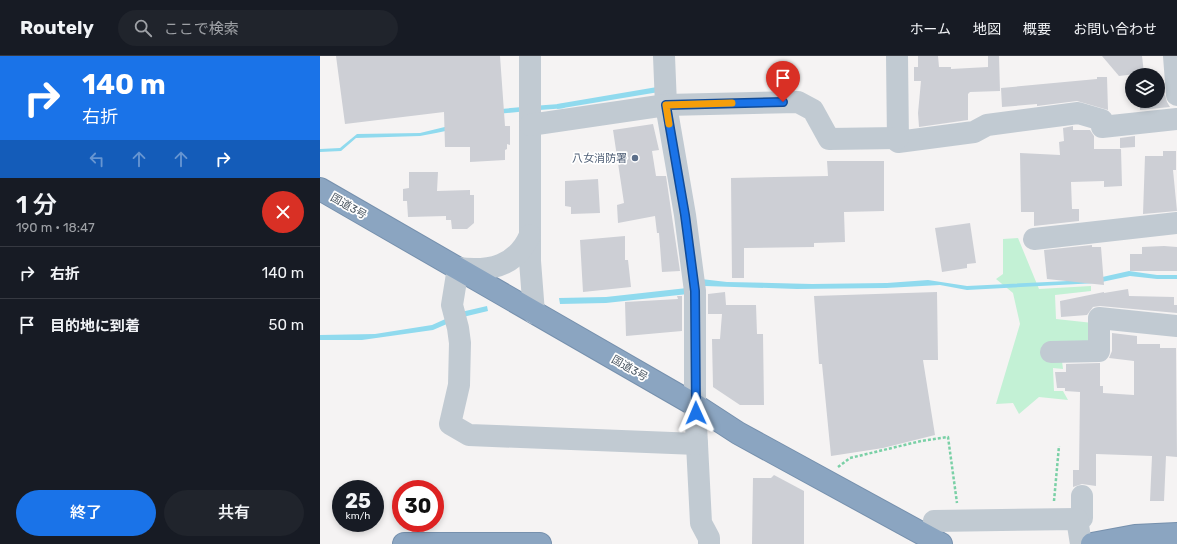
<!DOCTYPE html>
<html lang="ja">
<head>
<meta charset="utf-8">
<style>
  :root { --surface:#171b24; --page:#20242c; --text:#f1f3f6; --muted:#9ea1a6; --line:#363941; --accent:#1a73e8 }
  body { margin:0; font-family:Rubik,"Noto Sans JP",sans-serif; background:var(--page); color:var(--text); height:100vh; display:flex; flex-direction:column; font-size:15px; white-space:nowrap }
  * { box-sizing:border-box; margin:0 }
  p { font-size:13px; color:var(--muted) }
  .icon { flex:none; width:22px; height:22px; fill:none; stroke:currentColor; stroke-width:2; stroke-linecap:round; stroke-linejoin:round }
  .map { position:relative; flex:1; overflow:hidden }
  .drawer { display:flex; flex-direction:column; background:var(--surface); width:320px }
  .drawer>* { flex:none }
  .hud { background:#1a73e8; color:#fff; overflow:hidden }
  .buttons { position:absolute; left:805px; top:12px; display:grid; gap:8px }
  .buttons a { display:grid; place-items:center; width:40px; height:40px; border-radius:50%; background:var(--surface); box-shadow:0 2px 6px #0003; font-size:20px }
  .speed { position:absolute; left:12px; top:424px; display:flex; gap:8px; font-size:20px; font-weight:700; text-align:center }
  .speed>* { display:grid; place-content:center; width:52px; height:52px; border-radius:50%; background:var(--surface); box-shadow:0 2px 6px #0003; line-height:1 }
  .speed small { font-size:10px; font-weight:400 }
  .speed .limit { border:6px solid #d22; background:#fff; color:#111 }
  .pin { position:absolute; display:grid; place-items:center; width:34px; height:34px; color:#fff; margin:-41px -17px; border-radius:50% 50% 50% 0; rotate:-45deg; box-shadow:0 0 4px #0007 }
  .pin .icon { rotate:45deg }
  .me { position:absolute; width:44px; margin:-22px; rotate:359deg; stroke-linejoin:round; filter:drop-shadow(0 0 3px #0008) }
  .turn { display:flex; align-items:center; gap:14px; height:84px; padding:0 16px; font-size:18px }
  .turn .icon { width:52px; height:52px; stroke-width:2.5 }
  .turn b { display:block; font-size:28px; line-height:34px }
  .lanes { display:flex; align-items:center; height:38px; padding:0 16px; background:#0003; justify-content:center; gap:20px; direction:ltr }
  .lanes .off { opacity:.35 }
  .round { display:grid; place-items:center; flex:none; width:42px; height:42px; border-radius:21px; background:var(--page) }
  .summary { display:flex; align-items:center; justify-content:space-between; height:68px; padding:0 16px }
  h1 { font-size:24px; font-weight:600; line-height:30px }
  .primary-button { display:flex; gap:8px; margin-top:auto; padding:8px 16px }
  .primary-button a { flex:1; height:46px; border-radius:24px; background:var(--accent); color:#fff; font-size:16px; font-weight:600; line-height:46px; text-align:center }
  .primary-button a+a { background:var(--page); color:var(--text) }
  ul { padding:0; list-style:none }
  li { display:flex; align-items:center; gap:12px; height:52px; padding:0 16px; border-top:1px solid var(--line) }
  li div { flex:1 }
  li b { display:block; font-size:15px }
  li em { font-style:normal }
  header { display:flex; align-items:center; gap:24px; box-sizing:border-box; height:56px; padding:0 20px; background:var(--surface); border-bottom:1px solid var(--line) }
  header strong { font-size:19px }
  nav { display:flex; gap:22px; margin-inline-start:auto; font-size:14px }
  .search { width:280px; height:36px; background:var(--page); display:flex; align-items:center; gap:10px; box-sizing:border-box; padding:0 14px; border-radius:22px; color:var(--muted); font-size:15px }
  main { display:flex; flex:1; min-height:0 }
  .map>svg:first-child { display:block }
  .green { fill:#c3f1d5 }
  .water { fill:#90daee }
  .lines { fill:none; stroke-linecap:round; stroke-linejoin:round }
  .stream { stroke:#90daee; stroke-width:4.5 }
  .building { fill:#cdcfd5 }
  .highway-casing { stroke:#7690ad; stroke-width:24 }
  .path { stroke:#7ad0a6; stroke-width:2.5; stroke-dasharray:3 2; stroke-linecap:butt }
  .minor { stroke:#c1cad2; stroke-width:22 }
  .highway { stroke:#8ba5c1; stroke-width:22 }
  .route-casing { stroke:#114b97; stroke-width:10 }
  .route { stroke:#1a73e8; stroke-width:7 }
  .slow { stroke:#f59e0b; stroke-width:7 }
  .service-dot { fill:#5c6f8a; stroke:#fff; stroke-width:1.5 }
  .labels { text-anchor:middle; stroke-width:3.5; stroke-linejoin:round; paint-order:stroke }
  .service-label { font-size:11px; fill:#4e5e75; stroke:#fff; text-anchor:end }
  .street-label { font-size:11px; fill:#4a5661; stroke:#fff }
</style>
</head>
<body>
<header>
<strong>Routely</strong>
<div class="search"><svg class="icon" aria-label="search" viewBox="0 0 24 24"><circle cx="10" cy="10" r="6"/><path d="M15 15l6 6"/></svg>ここで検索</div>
<nav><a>ホーム</a><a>地図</a><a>概要</a><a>お問い合わせ</a></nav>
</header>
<main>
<section class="drawer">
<div class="hud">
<div class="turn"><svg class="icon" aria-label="right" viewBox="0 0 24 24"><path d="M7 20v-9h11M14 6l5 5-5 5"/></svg><div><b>140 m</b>右折</div></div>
<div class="lanes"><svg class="icon off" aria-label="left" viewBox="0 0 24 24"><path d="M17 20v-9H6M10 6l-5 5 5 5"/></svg><svg class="icon off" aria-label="ahead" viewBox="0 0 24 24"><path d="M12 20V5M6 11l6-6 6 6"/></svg><svg class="icon off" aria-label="ahead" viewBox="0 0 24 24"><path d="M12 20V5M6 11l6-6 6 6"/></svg><svg class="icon" aria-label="right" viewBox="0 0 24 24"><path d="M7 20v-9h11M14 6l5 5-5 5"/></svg></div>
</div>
<div class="summary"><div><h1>1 分</h1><p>190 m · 18:47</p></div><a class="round" style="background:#d93025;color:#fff"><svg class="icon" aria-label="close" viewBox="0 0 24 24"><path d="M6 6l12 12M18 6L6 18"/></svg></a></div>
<ul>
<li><svg class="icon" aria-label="right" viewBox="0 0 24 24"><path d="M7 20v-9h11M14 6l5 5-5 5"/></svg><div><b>右折</b></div><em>140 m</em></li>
<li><svg class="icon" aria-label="arrive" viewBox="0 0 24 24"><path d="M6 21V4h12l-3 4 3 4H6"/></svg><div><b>目的地に到着</b></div><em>50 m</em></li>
</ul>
<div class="primary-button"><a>終了</a><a>共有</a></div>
</section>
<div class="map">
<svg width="857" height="488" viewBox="0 0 857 488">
  <rect width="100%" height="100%" fill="#f5f3f3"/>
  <polygon class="green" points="698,182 719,233 771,230 771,235 735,239 736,263 773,267 778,300 742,305 743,313 733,312 734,335 743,335 748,344 719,341 699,358 693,347 676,348 700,268 693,237 676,223 683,218 683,183"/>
  <g class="water">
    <polygon points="337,31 339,36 237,53 237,48"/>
    <polygon points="190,53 190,56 175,56 135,73 116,77 100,80 36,82 21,95 0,96 0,93 20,92 37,78 100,77 137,68 176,54"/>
    <polygon points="809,215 837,219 857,219 857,223 837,223 810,220 777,227 647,234 620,229 566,232 477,233 385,230 381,223 407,226 492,228 567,227 608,224 647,230 769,224"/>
    <polygon points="367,232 368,238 286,247 240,248 239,242 286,241"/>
    <polygon points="167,250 168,255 143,261 113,274 42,284 0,284 0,279 55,278 112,269 141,256"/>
  </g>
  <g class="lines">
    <g class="stream">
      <polyline points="216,52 243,50"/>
      <polyline points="184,55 205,53"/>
    </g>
  </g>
  <g class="building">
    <polygon points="16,0 180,0 185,70 190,70 190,89 187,88 187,93 185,94 185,104 150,106 150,91 125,91 124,56 25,68"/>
    <polygon points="598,0 618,0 619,11 631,11 631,13 668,11 668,0 679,0 680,35 650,36 648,38 648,64 599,71 598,57 601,25 594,25 594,11 598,11"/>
    <polygon points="782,0 822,0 824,17 799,20"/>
    <polygon points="777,21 787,21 788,54 757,45 717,50 717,48 682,51 681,32 777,23"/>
    <polygon points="838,35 844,35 847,46 850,51 820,54 820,45 838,45"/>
    <polygon points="333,68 339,94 332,95 336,120 346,120 360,215 342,216 339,177 337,177 335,160 298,167 297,149 304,147 293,74"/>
    <polygon points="753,70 753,74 770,74 774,80 774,93 801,93 802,130 784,131 784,125 751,126 752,153 759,153 759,165 714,170 714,156 701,156 700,97 740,99 739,86 744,85 743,72"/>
    <polygon points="815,80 815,91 800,92 800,82"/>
    <polygon points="843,95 856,95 856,114 853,114 857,155 823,158 825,100 843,100"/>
    <polygon points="507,105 564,105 564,155 524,156 525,186 494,187 494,191 424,192 424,222 412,222 411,122 508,120"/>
    <polygon points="89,116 118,116 117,135 150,134 150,139 154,139 154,167 147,173 132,173 131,164 126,164 126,160 88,161 87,145 83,145 83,133 89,132"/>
    <polygon points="278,123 280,157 251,158 251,151 245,150 245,125"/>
    <polygon points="650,167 656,207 647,208 647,212 622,216 615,172"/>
    <polygon points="305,180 305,204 308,204 311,231 263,236 260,184"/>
    <polygon points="772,189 772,191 781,191 784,229 727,223 724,194"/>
    <polygon points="844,190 857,191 857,215 810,215 810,198 822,198 822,191"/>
    <polygon points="808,233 809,240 854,241 854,249 857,249 857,257 780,250 773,251 767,259 741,261 740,245 784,236 784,237"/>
    <polygon points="405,236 406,249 436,249 437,278 443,278 444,349 420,349 393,331 392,283 400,283 402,258 388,258 388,238"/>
    <polygon points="617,236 618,304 603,304 615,379 563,392 511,400 502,308 499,308 494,240"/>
    <polygon points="357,240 362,240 362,275 306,280 305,246 358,243"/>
    <polygon points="792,277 817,280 817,288 840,288 840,292 856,292 857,401 846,400 844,445 830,445 832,400 776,398 776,430 762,428 753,431 753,414 759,414 760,336 745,335 745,332 737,332 735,316 746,316 746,308 780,307 780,330 783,330 783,337 814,339 814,305 789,302 792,295"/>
    <polygon points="454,419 484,435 484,488 432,488 433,422 451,422"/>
  </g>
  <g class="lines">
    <g class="highway-casing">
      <g id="highway">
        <polyline points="0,133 375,349 418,377 621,488"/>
        <polyline points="84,488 220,488"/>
        <polyline points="772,488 815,480 857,478"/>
      </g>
    </g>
    <g class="path">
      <polyline points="518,411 530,402 601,385 628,381 637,447"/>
      <polyline points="734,445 739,390"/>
    </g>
    <g class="minor">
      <polyline points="210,0 210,205 214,257"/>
      <polyline points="344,0 346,49 365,159 375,235 375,349 381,467 389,482 389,488"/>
      <polyline points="577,0 578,86 654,76 667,69 758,57 782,64 782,71 857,63"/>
      <polyline points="854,0 857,39"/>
      <polyline points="210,69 346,49 478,46 493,54 509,83 578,82"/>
      <path d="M210,179C197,210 169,216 138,212L132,249L138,272L140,287L139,329L130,368L149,379L377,388"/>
      <polyline points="714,183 857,167"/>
      <polyline points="731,296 779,295 779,262 857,270"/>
      <polyline points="757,463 762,462 762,440"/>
      <polyline points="614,465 757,463 761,488"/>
    </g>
    <use href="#highway" class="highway"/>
  </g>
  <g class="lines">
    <g class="route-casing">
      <polyline id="route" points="376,357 375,235 365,159 346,49 463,46"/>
    </g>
    <use href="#route" class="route"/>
    <polyline class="slow" points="349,68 346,49 412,47"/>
  </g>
  <circle class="service-dot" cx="315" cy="102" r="4"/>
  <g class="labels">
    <g class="service-label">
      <text x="307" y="106">八女消防署</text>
    </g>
    <g class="street-label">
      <text transform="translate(29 150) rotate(30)" y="4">国道3号</text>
      <text transform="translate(310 312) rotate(30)" y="4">国道3号</text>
    </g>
  </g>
</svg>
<div class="buttons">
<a><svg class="icon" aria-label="layers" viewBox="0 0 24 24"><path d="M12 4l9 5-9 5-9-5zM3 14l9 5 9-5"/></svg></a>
</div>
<div class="speed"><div>25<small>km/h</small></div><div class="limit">30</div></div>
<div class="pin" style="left:463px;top:46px;background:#d93025"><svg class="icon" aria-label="arrive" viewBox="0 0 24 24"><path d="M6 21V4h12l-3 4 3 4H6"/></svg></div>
<svg class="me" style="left:376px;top:357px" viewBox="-20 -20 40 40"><path d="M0-17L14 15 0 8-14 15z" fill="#1a73e8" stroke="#fff" stroke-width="4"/></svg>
</div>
</main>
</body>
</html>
